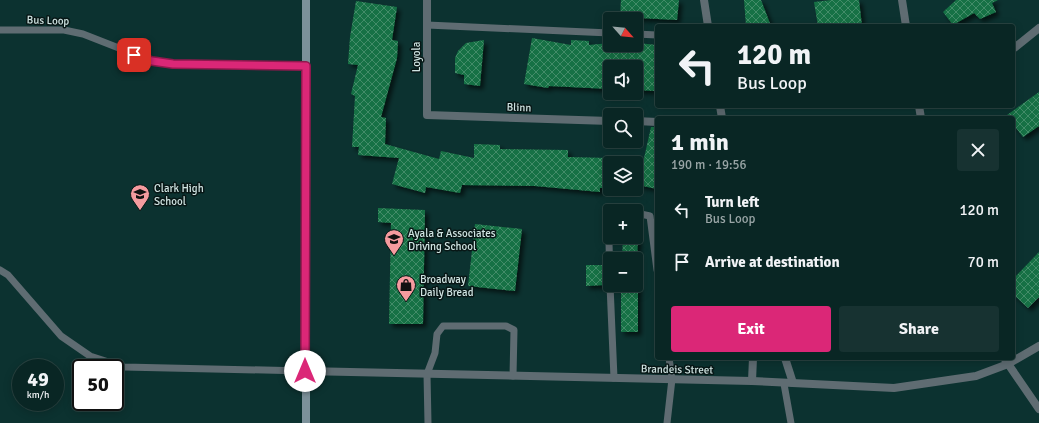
<!DOCTYPE html>
<html lang="en">
<head>
<meta charset="utf-8">
<style>
  :root { --surface:#092624; --page:#173231; --text:#f1f3f6; --muted:#99a5a6; --line:#294341; --accent:#db2777 }
  body { margin:0; font-family:Signika,sans-serif; background:var(--page); color:var(--text); height:100vh; display:flex; flex-direction:column; font-size:15px; white-space:nowrap }
  * { box-sizing:border-box; margin:0 }
  p { font-size:13px; color:var(--muted) }
  .icon { flex:none; width:22px; height:22px; fill:none; stroke:currentColor; stroke-width:2; stroke-linecap:round; stroke-linejoin:round }
  .map { position:relative; flex:1; overflow:hidden }
  .side { position:absolute; left:655px; top:116px; width:360px; height:244px; display:flex; flex-direction:column; background:var(--surface); border-radius:4px; box-shadow:0 2px 10px #0003,0 0 0 1px var(--line) }
  .side>* { flex:none }
  .hud { position:absolute; left:655px; top:24px; width:360px; height:84px; border-radius:4px; box-shadow:0 2px 10px #0003,0 0 0 1px var(--line); background:#092624; color:var(--text); overflow:hidden }
  .needle { width:26px; rotate:117deg }
  .buttons { position:absolute; left:603px; top:12px; display:grid; gap:8px }
  .buttons a { display:grid; place-items:center; width:40px; height:40px; border-radius:4px; background:var(--surface); box-shadow:0 2px 10px #0003,0 0 0 1px var(--line); font-size:20px }
  .speed { position:absolute; left:12px; top:359px; display:flex; gap:8px; font-size:20px; font-weight:700; text-align:center }
  .speed>* { display:grid; place-content:center; width:52px; height:52px; border-radius:50%; background:var(--surface); box-shadow:0 2px 10px #0003,0 0 0 1px var(--line); line-height:1 }
  .speed small { font-size:10px; font-weight:400 }
  .speed .limit { border:2px solid #111; border-radius:6px; background:#fff; color:#111 }
  .pin { position:absolute; display:grid; place-items:center; width:34px; height:34px; color:#fff; margin:-17px; border-radius:8px; box-shadow:0 2px 6px #0006 }
  .me { position:absolute; width:44px; margin:-22px; rotate:0deg; stroke-linejoin:round; filter:drop-shadow(0 0 3px #0008) }
  .turn { display:flex; align-items:center; gap:14px; height:84px; padding:0 16px; font-size:18px }
  .turn .icon { width:52px; height:52px; stroke-width:2.5 }
  .turn b { display:block; font-size:28px; line-height:34px }
  .round { display:grid; place-items:center; flex:none; width:42px; height:42px; border-radius:4px; background:var(--page) }
  .summary { display:flex; align-items:center; justify-content:space-between; height:68px; padding:0 16px }
  h1 { font-size:24px; font-weight:700; line-height:30px }
  .button { display:flex; gap:8px; margin-top:auto; padding:8px 16px }
  .button a { flex:1; height:46px; border-radius:4px; background:var(--accent); color:#fff; font-size:16px; font-weight:700; line-height:46px; text-align:center }
  .button a+a { background:var(--page); color:var(--text) }
  ul { padding:0; list-style:none }
  li { display:flex; align-items:center; gap:12px; height:52px; padding:0 16px }
  li div { flex:1 }
  li b { display:block; font-size:15px }
  li em { font-style:normal }
  .map>svg:first-child { display:block }
  .building { fill:url(#building-cross-hatch); filter:url(#shadow) }
  .lines { fill:none; stroke-linecap:round; stroke-linejoin:round }
  .lane { stroke:#5f6c72; stroke-width:7 }
  .street { stroke:#5f6c72; stroke-width:8 }
  .secondary { stroke:#7c919a; stroke-width:8 }
  .route-casing { stroke:#8e194d; stroke-width:10 }
  .route { stroke:#db2777; stroke-width:7 }
  .labels { text-anchor:middle; stroke-width:3; stroke-linejoin:round; paint-order:stroke }
  .street-label { font-size:11px; fill:#d0e4e2; stroke:#081716 }
  .poi-label { font-size:11px; fill:#d0e4e2; stroke:#081716; text-anchor:start }
</style>
</head>
<body>
<div class="map">
<svg width="1039" height="423" viewBox="0 0 1039 423">
  <defs>
    <pattern id="building-cross-hatch" width="8" height="8" patternUnits="userSpaceOnUse"><rect width="8" height="8" fill="#177144"/><path d="M0 0l8 8M0 8l8-8" fill="none" stroke="#438c68"/></pattern>
    <filter id="shadow"><feDropShadow dx="3.5" dy="3.5" stdDeviation="2" flood-color="#0009"/></filter>
  </defs>
  <rect width="100%" height="100%" fill="#0c3230"/>
  <g class="building">
    <polygon points="621,0 679,0 677,20 620,17"/>
    <polygon points="744,0 761,0 771,26 746,26"/>
    <polygon points="831,0 859,0 862,26 818,26 814,2"/>
    <polygon points="956,0 998,0 992,3 996,12 980,19 974,13 953,25 943,12"/>
    <polygon points="356,1 397,7 392,40 398,41 397,58 381,117 386,118 385,144 439,159 441,151 474,158 474,144 500,145 500,149 568,150 568,157 610,158 610,188 600,188 600,192 535,186 462,185 460,193 426,187 425,193 392,184 399,158 358,155 359,147 352,147 355,96 351,94 358,65 348,64 350,37"/>
    <polygon points="532,38 571,45 571,40 589,41 589,45 610,43 610,45 638,45 638,43 657,45 655,91 636,90 636,67 610,67 610,89 549,86 548,88 524,84"/>
    <polygon points="484,40 480,86 464,84 464,75 455,73 455,58 458,51 466,43"/>
    <polygon points="1039,92 1039,126 1023,137 1013,124 1013,118 1009,118 1007,115"/>
    <polygon points="651,127 657,127 657,189 638,185"/>
    <polygon points="378,208 425,210 423,324 389,324 391,223 378,222"/>
    <polygon points="475,224 522,229 515,291 468,286"/>
    <polygon points="623,237 638,237 637,259 622,259"/>
    <polygon points="1039,252 1039,297 1028,308 1013,294 1013,279"/>
    <polygon points="586,265 605,265 605,285 586,286"/>
    <rect x="621" y="285" width="17" height="47"/>
  </g>
  <g class="lines">
    <g class="lane">
      <polyline points="427,25 610,33"/>
      <polyline points="0,30 64,30 83,34 152,61 173,64 306,66"/>
      <polyline points="636,34 657,35"/>
      <polyline points="636,213 650,216 657,270"/>
      <polyline points="0,270 8,275 61,336 90,356 124,367 305,371"/>
      <polyline points="610,278 609,243 611,237"/>
      <polyline points="610,285 614,378"/>
      <polyline points="784,384 791,423"/>
      <polyline points="428,423 427,374 435,353 437,334 443,326 506,326 514,330 513,376"/>
      <polyline points="667,423 672,379 669,358"/>
    </g>
    <g class="street">
      <polyline points="427,0 427,115 610,121"/>
      <polyline points="704,0 708,26"/>
      <polyline points="902,0 906,26"/>
      <polyline points="1013,49 1039,28"/>
      <polyline points="720,106 722,118"/>
      <polyline points="919,106 921,118"/>
      <polyline points="636,121 657,122"/>
      <polyline points="785,358 793,383"/>
      <polyline points="1004,358 1039,409"/>
      <polyline points="305,371 752,381 894,388 976,376 1008,364 1039,346"/>
      <polyline points="752,381 753,358"/>
    </g>
    <polyline class="secondary" points="306,0 306,423"/>
  </g>
  <g class="lines">
    <g class="route-casing">
      <polyline id="route" points="134,55 152,61 173,64 306,66 305,371"/>
    </g>
    <use href="#route" class="route"/>
  </g>
  <defs>
    <g id="school-pin" transform="scale(1)"><path d="M0 17L-7.5 6A9.5 9.5 0 1 1 7.5 6Z" fill="#f59b9f" stroke="#081716"/><path d="M0-5L7-2L0 1L-7-2ZM-4 1L0 2.5L4 1V4Q0 6-4 4Z" fill="#111"/></g>
    <g id="shop-pin" transform="scale(1)"><path d="M0 17L-7.5 6A9.5 9.5 0 1 1 7.5 6Z" fill="#f59b9f" stroke="#081716"/><path d="M-5-2.5h2.3a2.7 3.5 0 0 1 5.4 0H5L5.5 6h-11ZM-1.5-2.5h3a1.5 2.3 0 0 0-3 0Z" fill="#111"/></g>
  </defs>
  <g fill-rule="evenodd">
    <use href="#school-pin" x="140" y="194"/>
    <use href="#school-pin" x="394" y="239"/>
    <use href="#shop-pin" x="406" y="285"/>
  </g>
  <g class="labels">
    <g class="street-label">
      <text transform="translate(48 20) rotate(2)" y="4">Bus Loop</text>
      <text transform="translate(416 57) rotate(-90)" y="4">Loyola</text>
      <text transform="translate(519 107) rotate(2)" y="4">Blinn</text>
      <text transform="translate(677 369) rotate(1)" y="4">Brandeis Street</text>
    </g>
    <g class="poi-label">
      <text x="154" y="192">Clark High<tspan x="154" dy="13">School</tspan></text>
      <text x="408" y="237">Ayala &amp; Associates<tspan x="408" dy="13">Driving School</tspan></text>
      <text x="420" y="283">Broadway<tspan x="420" dy="13">Daily Bread</tspan></text>
    </g>
  </g>
</svg>
<div class="buttons">
<a><svg class="needle" viewBox="-14 -14 28 28"><path d="M0-13l5 13h-10z" fill="#e53935"/><path d="M0 13l5-13h-10z" fill="#99a5a6"/></svg></a>
<a><svg class="icon" aria-label="sound" viewBox="0 0 24 24"><path d="M4 9h4l5-4v14l-5-4H4zM17 9q2 3 0 6"/></svg></a>
<a><svg class="icon" aria-label="search" viewBox="0 0 24 24"><circle cx="10" cy="10" r="6"/><path d="M15 15l6 6"/></svg></a>
<a><svg class="icon" aria-label="layers" viewBox="0 0 24 24"><path d="M12 4l9 5-9 5-9-5zM3 14l9 5 9-5"/></svg></a>
<a>+</a>
<a>−</a>
</div>
<div class="speed"><div>49<small>km/h</small></div><div class="limit">50</div></div>
<div class="pin" style="left:134px;top:55px;background:#d93025"><svg class="icon" aria-label="arrive" viewBox="0 0 24 24"><path d="M6 21V4h12l-3 4 3 4H6"/></svg></div>
<svg class="me" style="left:305px;top:371px" viewBox="-20 -20 40 40"><circle r="19" fill="#fff"/><path d="M0-13L10 11 0 6-10 11z" fill="#db2777"/></svg>
<div class="hud">
<div class="turn"><svg class="icon" aria-label="left" viewBox="0 0 24 24"><path d="M17 20v-9H6M10 6l-5 5 5 5"/></svg><div><b>120 m</b>Bus Loop</div></div>
</div>
<section class="side">
<div class="summary"><div><h1>1 min</h1><p>190 m · 19:56</p></div><a class="round"><svg class="icon" aria-label="close" viewBox="0 0 24 24"><path d="M6 6l12 12M18 6L6 18"/></svg></a></div>
<ul>
<li><svg class="icon" aria-label="left" viewBox="0 0 24 24"><path d="M17 20v-9H6M10 6l-5 5 5 5"/></svg><div><b>Turn left</b><p>Bus Loop</p></div><em>120 m</em></li>
<li><svg class="icon" aria-label="arrive" viewBox="0 0 24 24"><path d="M6 21V4h12l-3 4 3 4H6"/></svg><div><b>Arrive at destination</b></div><em>70 m</em></li>
</ul>
<div class="button"><a>Exit</a><a>Share</a></div>
</section>
</div>
</body>
</html>
